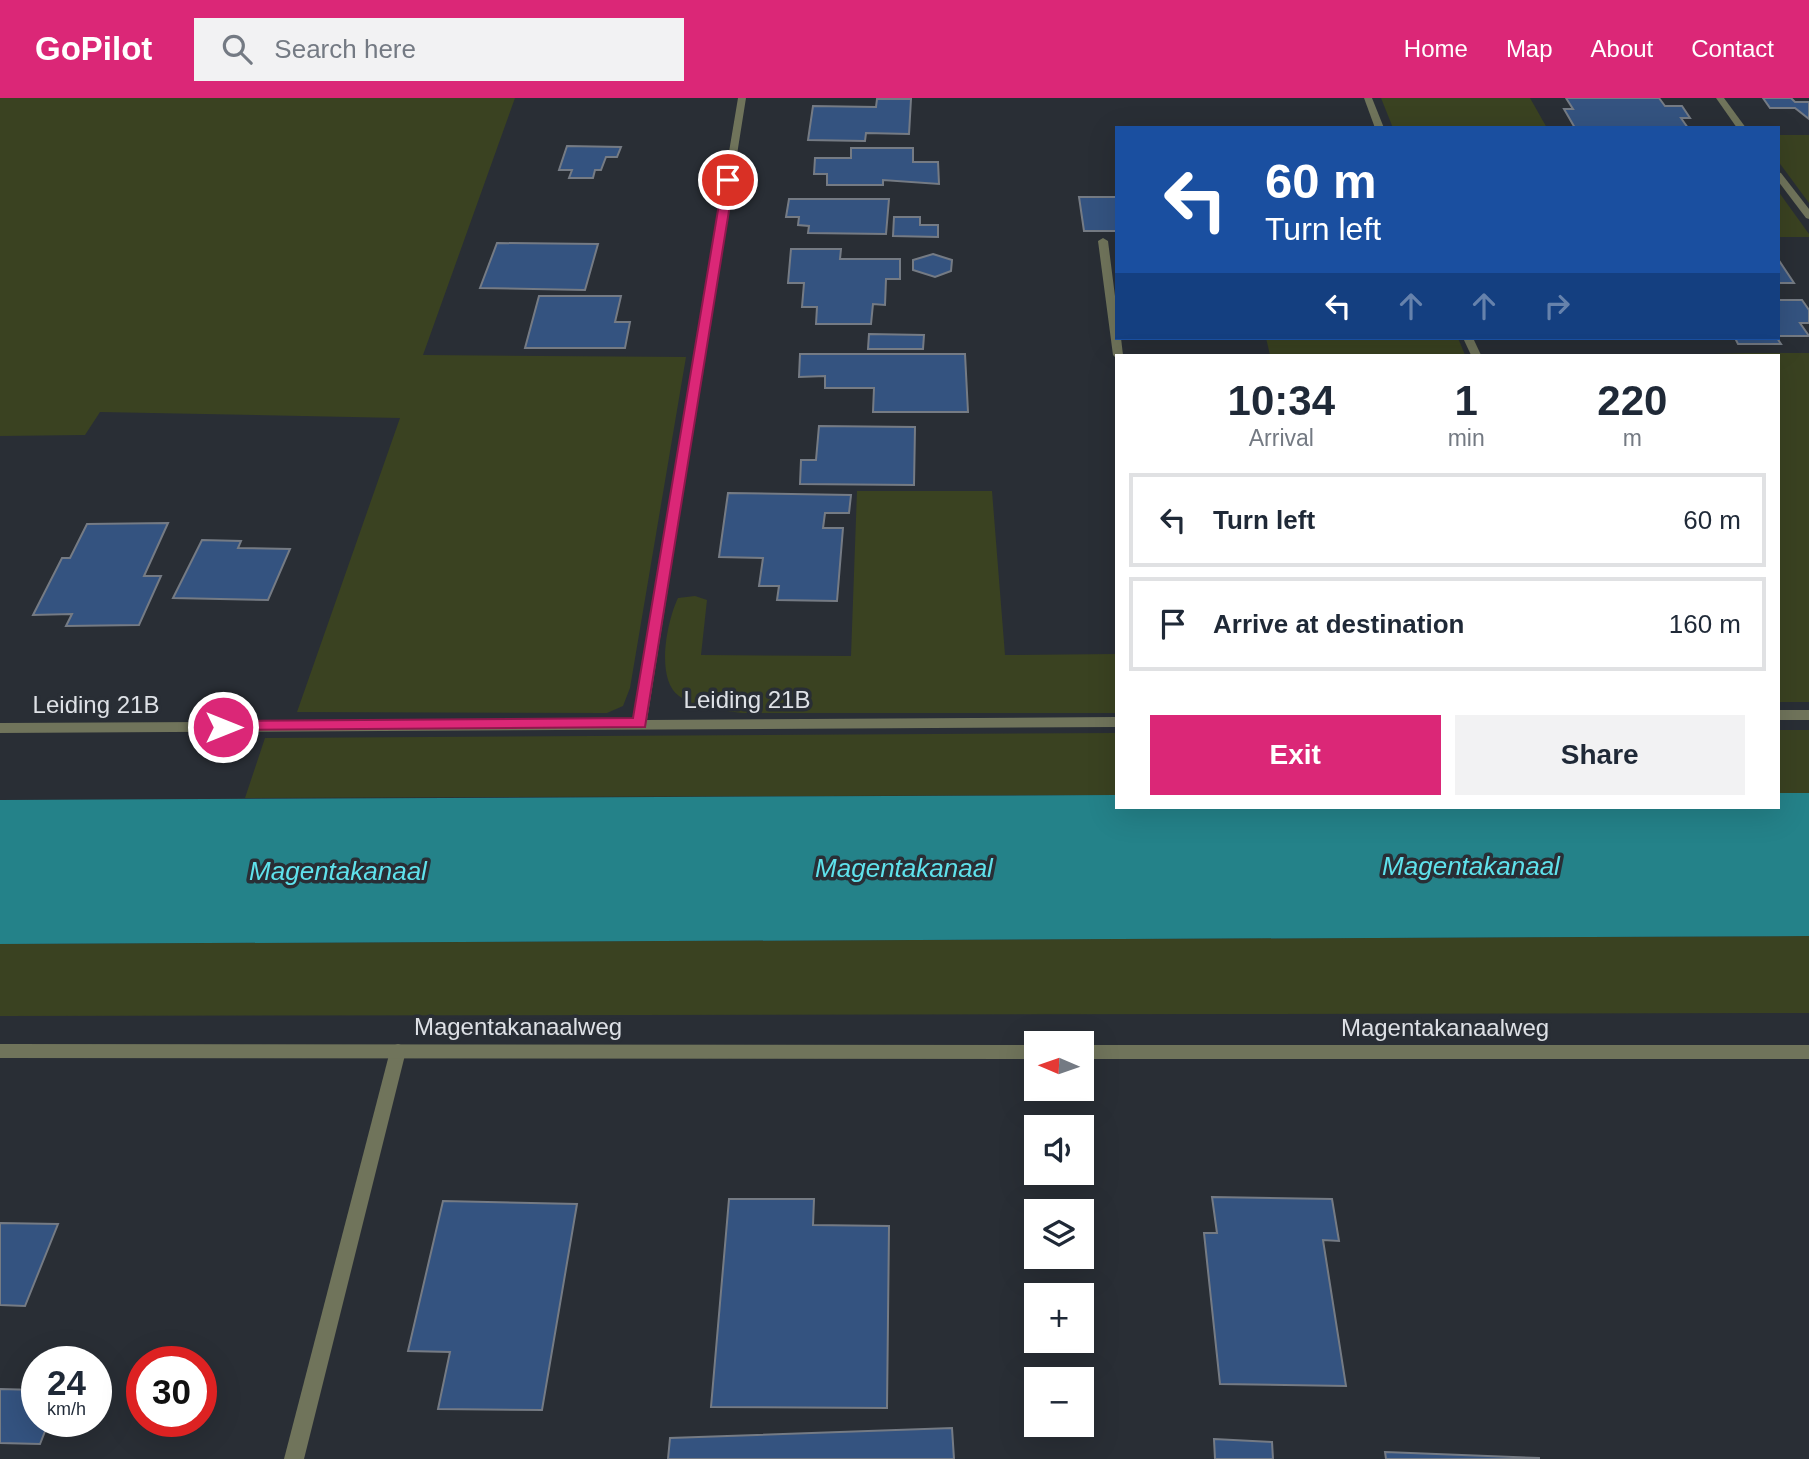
<!DOCTYPE html>
<html lang="en">
<head>
<meta charset="utf-8">
<style>
  :root { --surface:#fff; --page:#f2f2f3; --text:#1f2937; --muted:#747a83; --line:#e0e1e3; --accent:#db2777 }
  body { margin:0; font-family:Arial,sans-serif; background:var(--page); color:var(--text); height:100vh; display:flex; flex-direction:column; font-size:26px; white-space:nowrap }
  * { box-sizing:border-box; margin:0 }
  p { font-size:23px; color:var(--muted) }
  .icon { flex:none; width:38px; height:38px; fill:none; stroke:currentColor; stroke-width:2; stroke-linecap:round; stroke-linejoin:round }
  .map { position:relative; flex:1; overflow:hidden }
  .drawer { position:absolute; left:1115px; top:256px; width:665px; height:455px; display:flex; flex-direction:column; background:var(--surface); border-radius:0px; box-shadow:0 7px 28px #0002 }
  .drawer>* { flex:none }
  .guide { position:absolute; left:1115px; top:28px; width:665px; height:214px; border-radius:0px; box-shadow:0 7px 28px #0002; background:#1a4fa0; color:#fff; overflow:hidden }
  .needle { width:46px; rotate:272deg }
  .controls { position:absolute; left:1024px; top:933px; display:grid; gap:14px }
  .controls a { display:grid; place-items:center; width:70px; height:70px; border-radius:0px; background:var(--surface); box-shadow:0 7px 28px #0002; font-size:35px }
  .speed { position:absolute; left:21px; top:1248px; display:flex; gap:14px; font-size:35px; font-weight:700; text-align:center }
  .speed>* { display:grid; place-content:center; width:91px; height:91px; border-radius:50%; background:var(--surface); box-shadow:0 7px 28px #0002; line-height:1 }
  .speed small { font-size:18px; font-weight:400 }
  .speed .limit { border:10px solid #d22; background:#fff; color:#111 }
  .pin { position:absolute; display:grid; place-items:center; width:60px; height:60px; color:#fff; margin:-30px; border:4px solid #fff; border-radius:50%; box-shadow:0 2px 7px #0007 }
  .me { position:absolute; width:77px; margin:-38px; rotate:90deg; stroke-linejoin:round; filter:drop-shadow(0 0 5px #0008) }
  .turn { display:flex; align-items:center; gap:24px; height:147px; padding:0 35px; font-size:32px }
  .turn .icon { width:91px; height:91px; stroke-width:2.5 }
  .turn b { display:block; font-size:49px; line-height:60px }
  .lanes { display:flex; align-items:center; height:66px; padding:0 35px; background:#0003; justify-content:center; gap:35px; direction:ltr }
  .lanes .off { opacity:.35 }
  .eta { display:flex; justify-content:space-evenly; align-items:center; height:119px; text-align:center }
  .eta b { font-size:42px; font-weight:700; line-height:49px }
  .button { display:flex; gap:14px; margin-top:auto; padding:14px 35px }
  .button a { flex:1; height:80px; border-radius:0px; background:var(--accent); color:#fff; font-size:28px; font-weight:700; line-height:80px; text-align:center }
  .button a+a { background:var(--page); color:var(--text) }
  ul { padding:0; list-style:none }
  li { display:flex; align-items:center; gap:21px; height:94px; margin:0 14px 10px; padding:0 21px; border:4px solid var(--line); border-radius:0px }
  li div { flex:1 }
  li b { display:block; font-size:26px }
  li em { font-style:normal }
  header { display:flex; align-items:center; gap:42px; box-sizing:border-box; height:98px; padding:0 35px; background:var(--accent); color:#fff }
  header strong { font-size:33px }
  nav { display:flex; gap:38px; margin-inline-start:auto; font-size:24px }
  .search { width:490px; height:63px; background:var(--page); display:flex; align-items:center; gap:18px; box-sizing:border-box; padding:0 24px; border-radius:0px; color:var(--muted); font-size:26px }
  .map>svg:first-child { display:block }
  .green { fill:#3a4221 }
  .water { fill:#248289 }
  .building { fill:#345380; stroke:#757b84; stroke-width:2 }
  .lines { fill:none; stroke-linecap:round; stroke-linejoin:round }
  .service { fill:#70745b; fill-rule:evenodd }
  .minor { fill:#70745b; fill-rule:evenodd }
  .tertiary { fill:#70745b; fill-rule:evenodd }
  .route { fill:#db2777; stroke:#8e194d; stroke-width:2 }
  .labels { text-anchor:middle; stroke-width:7; stroke-linejoin:round; paint-order:stroke }
  .street-label { font-size:24px; fill:#dee1e6; stroke:#292e35 }
  .water-label { font-size:26px; font-style:italic; fill:#5fe2ec; stroke:#292e35 }
</style>
</head>
<body>
<header>
<strong>GoPilot</strong>
<div class="search"><svg class="icon" aria-label="search" viewBox="0 0 24 24"><circle cx="10" cy="10" r="6"/><path d="M15 15l6 6"/></svg>Search here</div>
<nav><a>Home</a><a>Map</a><a>About</a><a>Contact</a></nav>
</header>
<div class="map">
<svg width="1809" height="1361" viewBox="0 0 1809 1361">
  <rect width="100%" height="100%" fill="#292e35"/>
  <g class="green">
    <polygon points="0,0 515,0 423,257 686,259 630,590 623,608 607,615 297,614 400,320 100,314 85,337 0,338"/>
    <polygon points="1381,0 1530,0 1547,30 1393,30"/>
    <polygon points="1778,37 1809,37 1809,105 1778,63"/>
    <polygon points="1778,93 1809,136 1809,139 1778,139"/>
    <polygon points="1266,240 1458,240 1465,257 1270,257"/>
    <polygon points="1713,255 1809,255 1809,604 1778,604 1778,257"/>
    <path d="M857,393H992L1005,557L1116,556V615H742C722,612 696,611 679,598C655,581 667,523 678,500L695,498L707,502L701,557L851,558Z"/>
    <rect x="1778" y="632" width="31" height="63"/>
    <polygon points="1116,635 1116,697 245,700 265,640"/>
    <polygon points="1809,838 1809,915 0,918 0,846"/>
  </g>
  <polygon class="water" points="1778,695 1809,695 1809,838 0,846 0,702 1116,697 1116,709 1778,709"/>
  <g class="building">
    <polygon points="1566,0 1659,0 1665,8 1682,8 1690,20 1681,20 1688,30 1575,30 1564,11 1573,11"/>
    <polygon points="1763,0 1791,0 1795,4 1809,4 1809,21 1795,10 1770,10"/>
    <polygon points="877,1 911,1 909,36 866,35 865,43 808,42 813,8 876,9"/>
    <polygon points="567,48 621,49 617,59 606,59 601,72 595,72 593,80 569,80 572,72 559,72"/>
    <polygon points="851,50 913,50 913,64 938,64 939,86 883,82 883,87 827,87 827,76 814,76 815,60 851,60"/>
    <polygon points="1079,99 1116,99 1116,133 1084,133"/>
    <polygon points="789,101 889,101 886,136 808,135 809,128 798,127 799,119 786,119"/>
    <polygon points="894,119 920,119 920,127 938,127 938,139 893,138"/>
    <polygon points="497,145 598,146 585,192 480,190"/>
    <polygon points="791,151 841,151 840,161 900,161 900,181 886,181 885,207 873,206 871,226 816,226 817,209 802,209 804,185 788,185"/>
    <polygon points="933,156 952,162 951,173 935,179 913,172 913,162"/>
    <polygon points="1778,161 1794,185 1778,185"/>
    <polygon points="539,198 621,198 615,224 630,224 625,250 525,250"/>
    <polygon points="1778,202 1802,202 1809,212 1809,225 1800,225 1809,238 1778,238"/>
    <polygon points="869,236 924,237 923,251 868,251"/>
    <polygon points="1735,240 1777,240 1781,246 1738,246"/>
    <polygon points="800,256 965,256 968,314 873,314 874,290 825,290 825,278 799,279"/>
    <polygon points="819,328 915,329 914,387 800,386 801,362 816,362"/>
    <polygon points="728,395 851,397 849,415 825,415 823,430 843,430 837,503 777,502 779,488 759,488 763,460 719,459"/>
    <polygon points="168,425 144,478 161,478 139,527 66,528 72,516 33,517 62,460 70,460 87,426"/>
    <polygon points="202,442 241,443 238,450 290,451 268,502 173,500"/>
    <polygon points="1212,1099 1332,1101 1339,1143 1323,1142 1346,1288 1220,1286 1204,1135 1217,1135"/>
    <polygon points="729,1101 814,1101 813,1127 889,1128 887,1310 711,1309"/>
    <polygon points="443,1103 577,1106 542,1312 438,1311 450,1254 408,1253"/>
    <polygon points="0,1125 58,1126 25,1208 0,1207"/>
    <polygon points="0,1291 37,1292 37,1323 49,1323 40,1346 0,1345"/>
    <polygon points="952,1330 954,1361 668,1361 670,1340"/>
    <polygon points="1214,1341 1272,1344 1273,1361 1215,1361"/>
    <polygon points="1385,1354 1539,1360 1539,1361 1386,1361"/>
  </g>
  <g class="lines">
    <g class="service">
      <polygon points="1103,140 1108,143 1116,206 1116,240 1121,240 1123,257 1116,257 1116,260 1113,257 1098,143"/>
      <polygon points="398,946 404,948 406,953 304,1361 284,1361 390,953 392,948"/>
    </g>
    <g class="minor">
      <polygon points="738,0 746,0 647,622 1116,619 1116,629 0,635 0,625 634,622"/>
      <polygon points="1364,0 1372,0 1384,30 1375,30"/>
      <polygon points="1716,0 1724,0 1746,30 1737,30"/>
      <polygon points="1778,74 1781,75 1809,111 1809,121 1806,120 1778,83"/>
      <polygon points="1463,240 1473,240 1481,257 1471,257"/>
      <rect x="1778" y="612" width="31" height="10"/>
    </g>
    <g class="tertiary">
      <polygon points="0,946 1036,947 1036,961 0,960"/>
      <rect x="1082" y="947" width="727" height="14"/>
    </g>
  </g>
  <polygon class="route" points="728,78 734,82 645,629 217,632 215,629 223,623 633,620 723,82"/>
  <g class="labels">
    <g class="street-label">
      <text x="747" y="610">Leiding 21B</text>
      <text x="96" y="615">Leiding 21B</text>
      <text x="518" y="937">Magentakanaalweg</text>
      <text x="1445" y="938">Magentakanaalweg</text>
    </g>
    <g class="water-label">
      <text x="1471" y="777">Magentakanaal</text>
      <text x="904" y="779">Magentakanaal</text>
      <text x="338" y="782">Magentakanaal</text>
    </g>
  </g>
</svg>
<div class="controls">
<a><svg class="needle" viewBox="-14 -14 28 28"><path d="M0-13l5 13h-10z" fill="#e53935"/><path d="M0 13l5-13h-10z" fill="#747a83"/></svg></a>
<a><svg class="icon" aria-label="sound" viewBox="0 0 24 24"><path d="M4 9h4l5-4v14l-5-4H4zM17 9q2 3 0 6"/></svg></a>
<a><svg class="icon" aria-label="layers" viewBox="0 0 24 24"><path d="M12 4l9 5-9 5-9-5zM3 14l9 5 9-5"/></svg></a>
<a>+</a>
<a>−</a>
</div>
<div class="speed"><div>24<small>km/h</small></div><div class="limit">30</div></div>
<div class="pin" style="left:728px;top:82px;background:#d93025"><svg class="icon" aria-label="arrive" viewBox="0 0 24 24"><path d="M6 21V4h12l-3 4 3 4H6"/></svg></div>
<svg class="me" style="left:223px;top:629px" viewBox="-20 -20 40 40"><circle r="17" fill="#db2777" stroke="#fff" stroke-width="3"/><path d="M0-11L8 9 0 5-8 9z" fill="#fff"/></svg>
<div class="guide">
<div class="turn"><svg class="icon" aria-label="left" viewBox="0 0 24 24"><path d="M17 20v-9H6M10 6l-5 5 5 5"/></svg><div><b>60 m</b>Turn left</div></div>
<div class="lanes"><svg class="icon" aria-label="left" viewBox="0 0 24 24"><path d="M17 20v-9H6M10 6l-5 5 5 5"/></svg><svg class="icon off" aria-label="ahead" viewBox="0 0 24 24"><path d="M12 20V5M6 11l6-6 6 6"/></svg><svg class="icon off" aria-label="ahead" viewBox="0 0 24 24"><path d="M12 20V5M6 11l6-6 6 6"/></svg><svg class="icon off" aria-label="right" viewBox="0 0 24 24"><path d="M7 20v-9h11M14 6l5 5-5 5"/></svg></div>
</div>
<section class="drawer">
<div class="eta">
<div><b>10:34</b><p>Arrival</p></div>
<div><b>1</b><p>min</p></div>
<div><b>220</b><p>m</p></div>
</div>
<ul>
<li><svg class="icon" aria-label="left" viewBox="0 0 24 24"><path d="M17 20v-9H6M10 6l-5 5 5 5"/></svg><div><b>Turn left</b></div><em>60 m</em></li>
<li><svg class="icon" aria-label="arrive" viewBox="0 0 24 24"><path d="M6 21V4h12l-3 4 3 4H6"/></svg><div><b>Arrive at destination</b></div><em>160 m</em></li>
</ul>
<div class="button"><a>Exit</a><a>Share</a></div>
</section>
</div>
</body>
</html>
